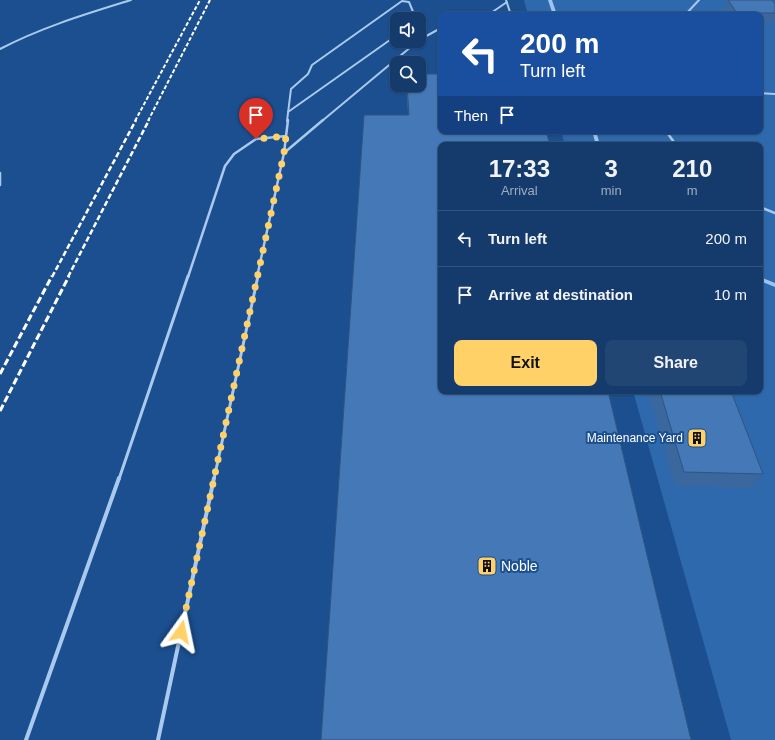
<!DOCTYPE html>
<html lang="en">
<head>
<meta charset="utf-8">
<style>
  :root { --surface:#143b6b; --page:#214673; --text:#f1f3f6; --muted:#9dadc1; --line:#33557e; --accent:#ffd166 }
  body { margin:0; font-family:Arial,sans-serif; background:var(--page); color:var(--text); height:100vh; display:flex; flex-direction:column; font-size:15px; white-space:nowrap }
  * { box-sizing:border-box; margin:0 }
  p { font-size:13px; color:var(--muted) }
  .icon { flex:none; width:22px; height:22px; fill:none; stroke:currentColor; stroke-width:2; stroke-linecap:round; stroke-linejoin:round }
  .map { position:relative; flex:1; overflow:hidden }
  .drawer { position:absolute; left:438px; top:142px; width:325px; height:252px; display:flex; flex-direction:column; background:var(--surface); border-radius:8px; box-shadow:0 1px 3px #0004,0 0 0 1px var(--line) }
  .drawer>* { flex:none }
  .banner { position:absolute; left:438px; top:12px; width:325px; height:122px; border-radius:8px; box-shadow:0 1px 3px #0004,0 0 0 1px var(--line); background:#1a4fa0; color:#fff; overflow:hidden }
  .fabs { position:absolute; left:390px; top:12px; display:grid; gap:8px }
  .fabs a { display:grid; place-items:center; width:36px; height:36px; border-radius:8px; background:var(--surface); box-shadow:0 1px 3px #0004,0 0 0 1px var(--line); font-size:20px }
  .pin { position:absolute; display:grid; place-items:center; width:34px; height:34px; color:#fff; margin:-41px -17px; border-radius:50% 50% 50% 0; rotate:-45deg; box-shadow:0 0 4px #0007 }
  .pin .icon { rotate:45deg }
  .me { position:absolute; width:44px; margin:-22px; rotate:12deg; stroke-linejoin:round; filter:drop-shadow(0 0 3px #0008) }
  .turn { display:flex; align-items:center; gap:14px; height:84px; padding:0 16px; font-size:18px }
  .turn .icon { width:52px; height:52px; stroke-width:2.5 }
  .turn b { display:block; font-size:28px; line-height:34px }
  .then { display:flex; align-items:center; height:38px; padding:0 16px; background:#0003; gap:8px; font-size:15px }
  .eta { display:flex; justify-content:space-evenly; align-items:center; height:68px; text-align:center }
  .eta b { font-size:24px; font-weight:700; line-height:28px }
  .action { display:flex; gap:8px; margin-top:auto; padding:8px 16px }
  .action a { flex:1; height:46px; border-radius:8px; background:var(--accent); color:#111; font-size:16px; font-weight:700; line-height:46px; text-align:center }
  .action a+a { background:var(--page); color:var(--text) }
  ul { padding:0; list-style:none }
  li { display:flex; align-items:center; gap:12px; height:56px; padding:0 16px; border-top:1px solid var(--line) }
  li div { flex:1 }
  li b { display:block; font-size:15px }
  li em { font-style:normal }
  .map>svg:first-child { display:block }
  .green { fill:#2e69ad }
  .lines { fill:none; stroke-linecap:round; stroke-linejoin:round }
  .stream { fill:#9cc4f0; fill-rule:evenodd }
  .lane-far3 { stroke:#a9c9ee; stroke-width:2 }
  .lane-far2 { stroke:#a9c9ee; stroke-width:2.5 }
  .lane-far1 { stroke:#a9c9ee; stroke-width:3 }
  .lane { stroke:#a9c9ee; stroke-width:4 }
  .rail-far2 { stroke:#fff; stroke-width:2; stroke-dasharray:4 2; stroke-linecap:butt }
  .rail-far1 { stroke:#fff; stroke-width:2.5; stroke-dasharray:5.5 2.5; stroke-linecap:butt }
  .rail { stroke:#fff; stroke-width:3; stroke-dasharray:7 3; stroke-linecap:butt }
  .wall { fill:#3a679d }
  .building { fill:#4478b7; stroke:#305480 }
  .route { stroke:#ffd166; stroke-width:7; stroke-dasharray:0 12.6 }
  .labels { text-anchor:middle; stroke-width:4; stroke-linejoin:round; paint-order:stroke }
  .poi-label { font-size:12px; fill:#fff; stroke:#1b4f8f; text-anchor:end }
  .near-poi-label { font-size:14px; fill:#fff; stroke:#1b4f8f; text-anchor:start }
</style>
</head>
<body>
<div class="map">
<svg width="775" height="740" viewBox="0 0 775 740">
  <rect width="100%" height="100%" fill="#1b4f8f"/>
  <polygon class="green" points="524,0 775,0 775,740 731,740 633,391 760,391 760,145 565,145 561,131 760,131 760,15 528,15"/>
  <g class="lines">
    <g class="stream">
      <polygon points="548,0 552,0 557,15 553,15"/>
      <polygon points="592,131 596,131 600,145 596,145"/>
      <polygon points="760,277 775,283 775,287 760,281"/>
    </g>
    <g class="lane-far3">
      <polyline points="506,0 511,15"/>
      <polyline points="488,15 507,2"/>
      <polyline points="685,15 699,0"/>
      <polyline points="419,40 441,28"/>
      <path d="M0,49C42,27 86,14 131,0"/>
      <polyline points="760,93 775,94"/>
      <polyline points="288,112 397,35"/>
      <polyline points="287,121 291,89 308,74 312,65 402,1 409,2 416,19"/>
      <polyline points="322,121 418,41"/>
    </g>
    <g class="lane-far2">
      <polyline points="666,131 676,145"/>
      <polyline points="284,153 288,120"/>
      <polyline points="0,173 0,185"/>
      <polyline points="760,207 775,213"/>
      <polyline points="188,277 225,166 234,154 256,139 286,136"/>
      <polyline points="257,277 284,153 323,120"/>
    </g>
    <g class="lane-far1">
      <polyline points="119,479 188,276"/>
      <polyline points="214,479 258,276"/>
    </g>
    <g class="lane">
      <polyline points="26,740 119,478"/>
      <polyline points="158,740 214,478"/>
    </g>
    <g class="rail-far2">
      <polyline points="135,121 200,0"/>
      <polyline points="148,121 210,0"/>
    </g>
    <g class="rail-far1">
      <polyline points="52,277 136,120"/>
      <polyline points="68,277 149,120"/>
    </g>
    <g class="rail">
      <polyline points="0,374 52,276"/>
      <polyline points="0,411 69,276"/>
    </g>
  </g>
  <g class="wall">
    <polygon points="727,0 775,4 775,23 760,23 760,15 728,15 724,9"/>
    <polygon points="406,85 419,85 691,740 408,115"/>
    <polygon points="648,391 731,391 763,474 751,488 675,486"/>
  </g>
  <g class="building">
    <polygon points="728,0 772,0 775,4 775,13 737,13"/>
    <polygon points="419,74 441,74 441,131 546,131 550,145 441,145 441,391 608,391 691,740 321,740 364,115 409,115 407,85 419,85"/>
    <polygon points="660,391 731,391 763,474 684,472"/>
  </g>
  <g class="lines">
    <polyline class="route" points="181,632 284,153 286,136 256,139"/>
  </g>
  <defs>
    <g id="building-square" transform="scale(1)"><rect x="-9" y="-9" width="18" height="18" rx="4" fill="#ffd166" stroke="#1b4f8f"/><path d="M-4-6H4V6H1V3H-1V6H-4ZM-2.5-4.3h1.7v1.8h-1.7ZM.8-4.3h1.7v1.8H.8ZM-2.5-1h1.7V.8h-1.7ZM.8-1h1.7V.8H.8Z" fill="#111"/></g>
  </defs>
  <g fill-rule="evenodd">
    <use href="#building-square" x="697" y="438"/>
    <use href="#building-square" x="487" y="566"/>
  </g>
  <g class="labels">
    <g class="poi-label">
      <text x="683" y="442">Maintenance Yard</text>
    </g>
    <g class="near-poi-label">
      <text x="501" y="571">Noble</text>
    </g>
  </g>
</svg>
<div class="fabs">
<a><svg class="icon" aria-label="sound" viewBox="0 0 24 24"><path d="M4 9h4l5-4v14l-5-4H4zM17 9q2 3 0 6"/></svg></a>
<a><svg class="icon" aria-label="search" viewBox="0 0 24 24"><circle cx="10" cy="10" r="6"/><path d="M15 15l6 6"/></svg></a>
</div>
<div class="pin" style="left:256px;top:139px;background:#d93025"><svg class="icon" aria-label="arrive" viewBox="0 0 24 24"><path d="M6 21V4h12l-3 4 3 4H6"/></svg></div>
<svg class="me" style="left:181px;top:632px" viewBox="-20 -20 40 40"><path d="M0-17L14 15 0 8-14 15z" fill="#ffd166" stroke="#fff" stroke-width="4"/></svg>
<div class="banner">
<div class="turn"><svg class="icon" aria-label="left" viewBox="0 0 24 24"><path d="M17 20v-9H6M10 6l-5 5 5 5"/></svg><div><b>200 m</b>Turn left</div></div>
<div class="then">Then<svg class="icon" aria-label="arrive" viewBox="0 0 24 24"><path d="M6 21V4h12l-3 4 3 4H6"/></svg></div>
</div>
<section class="drawer">
<div class="eta">
<div><b>17:33</b><p>Arrival</p></div>
<div><b>3</b><p>min</p></div>
<div><b>210</b><p>m</p></div>
</div>
<ul>
<li><svg class="icon" aria-label="left" viewBox="0 0 24 24"><path d="M17 20v-9H6M10 6l-5 5 5 5"/></svg><div><b>Turn left</b></div><em>200 m</em></li>
<li><svg class="icon" aria-label="arrive" viewBox="0 0 24 24"><path d="M6 21V4h12l-3 4 3 4H6"/></svg><div><b>Arrive at destination</b></div><em>10 m</em></li>
</ul>
<div class="action"><a>Exit</a><a>Share</a></div>
</section>
</div>
</body>
</html>
